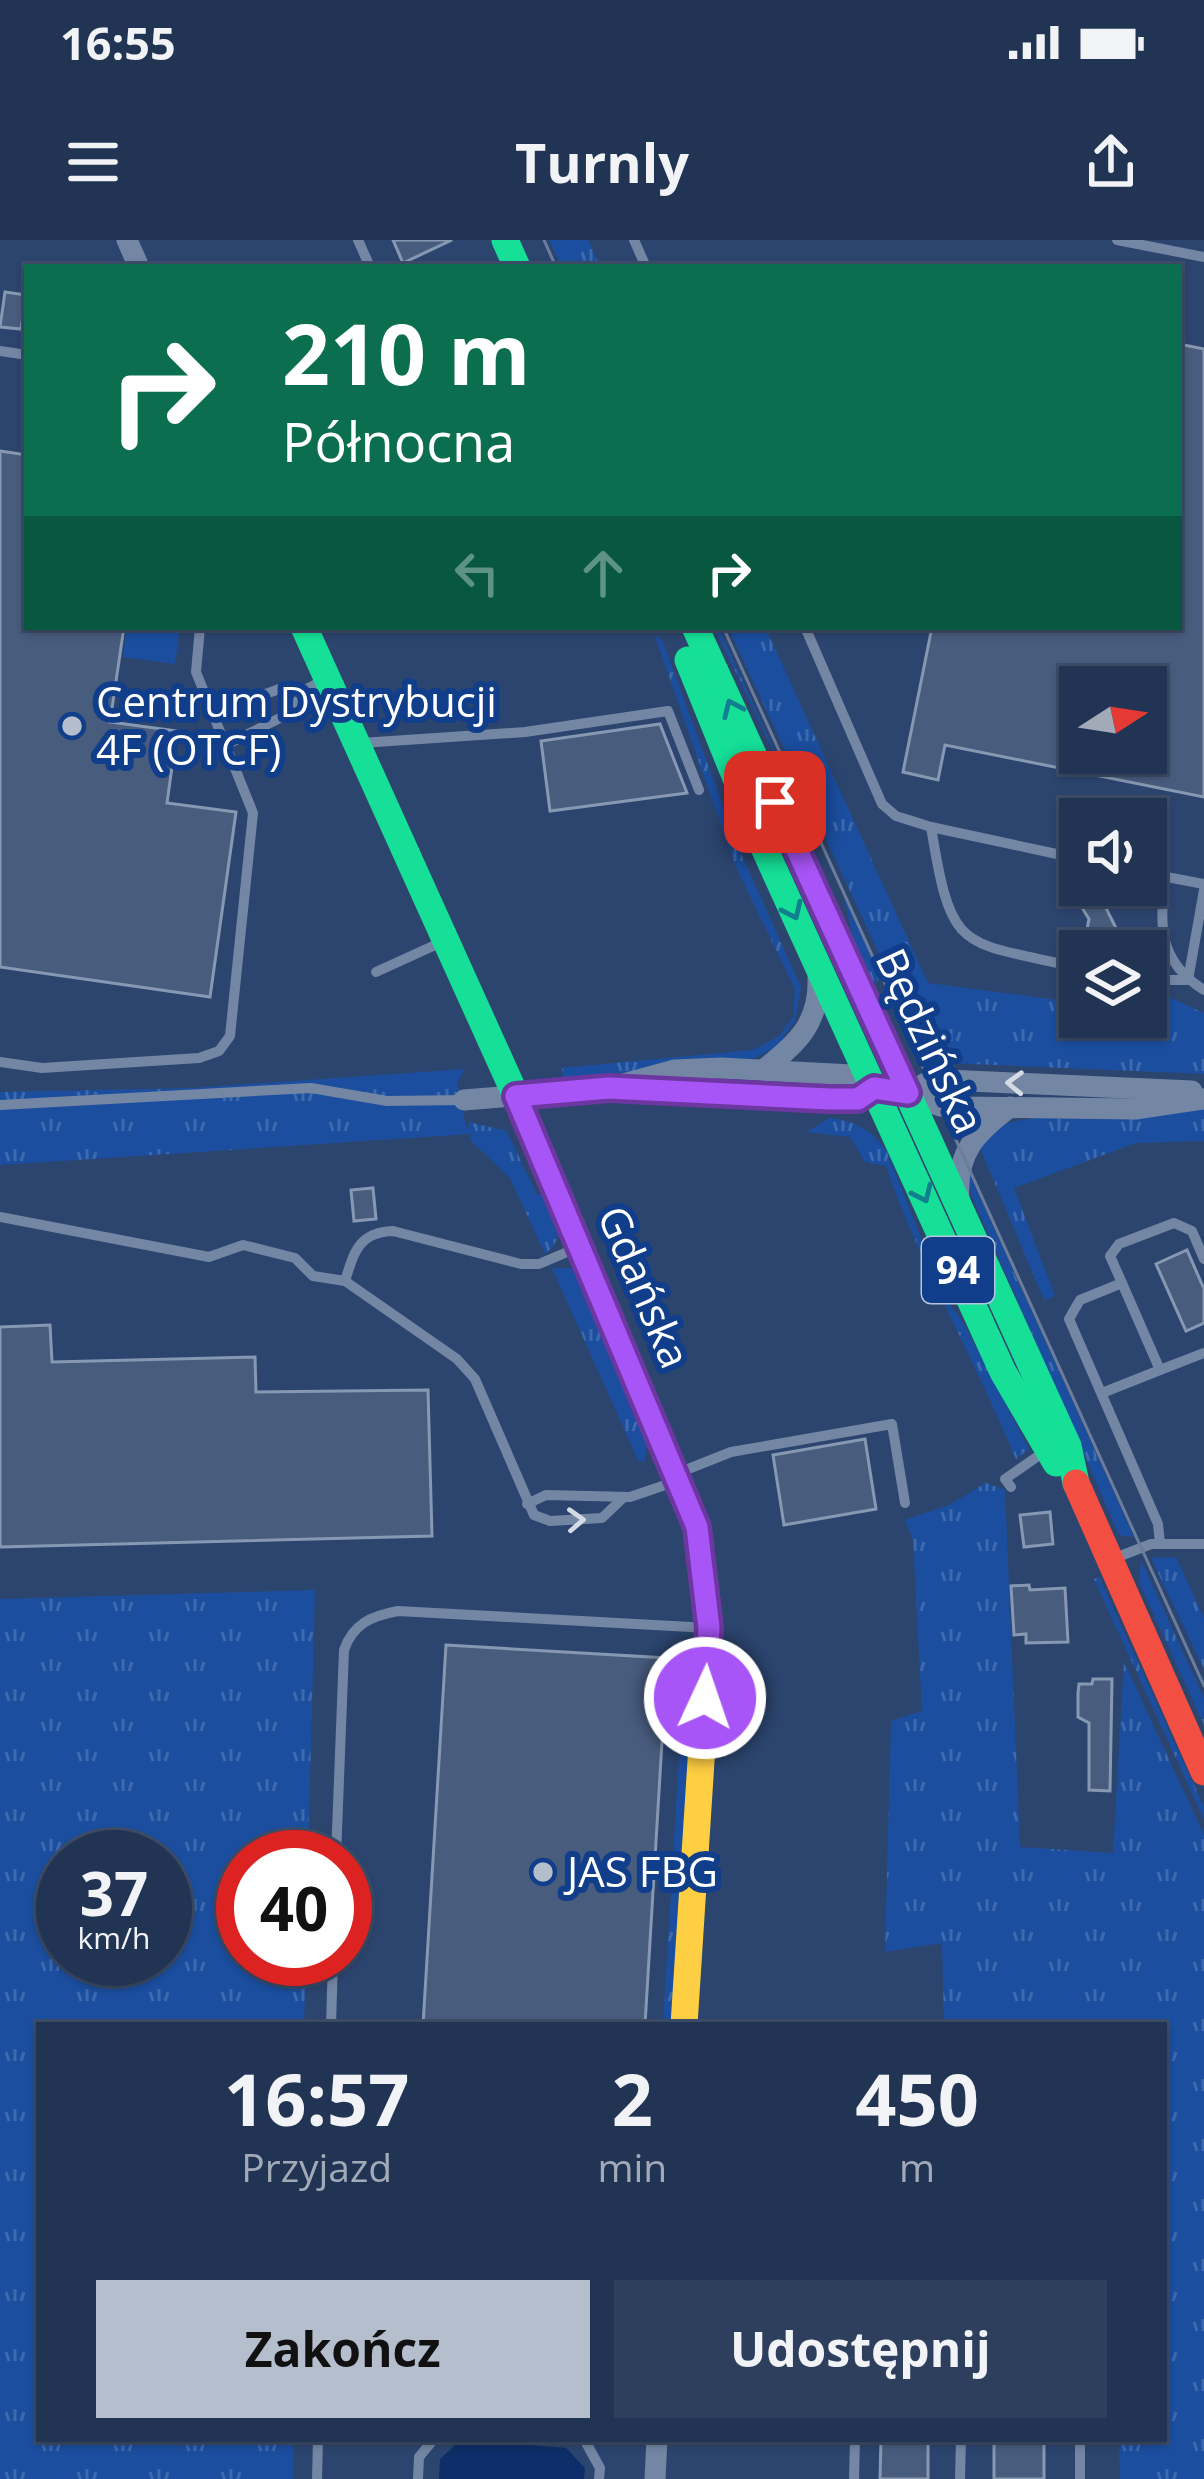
<!DOCTYPE html>
<html lang="pl">
<head>
<meta charset="utf-8">
<style>
  :root { --surface:#213453; --page:#2d3f5d; --text:#f1f3f6; --muted:#a2aab8; --line:#3e4f6a; --accent:#b5becd }
  body { margin:0; font-family:"Open Sans",sans-serif; background:var(--page); color:var(--text); height:100vh; display:flex; flex-direction:column; font-size:45px; white-space:nowrap }
  * { box-sizing:border-box; margin:0 }
  p { font-size:39px; color:var(--muted) }
  .icon { flex:none; width:66px; height:66px; fill:none; stroke:currentColor; stroke-width:2; stroke-linecap:round; stroke-linejoin:round }
  .map { position:relative; flex:1; overflow:hidden }
  .side { position:absolute; left:36px; top:1782px; width:1131px; height:420px; display:flex; flex-direction:column; background:var(--surface); border-radius:0px; box-shadow:0 3px 9px #0004,0 0 0 3px var(--line) }
  .side>* { flex:none }
  .guide { position:absolute; left:24px; top:24px; width:1158px; height:366px; border-radius:0px; box-shadow:0 3px 9px #0004,0 0 0 3px var(--line); background:#0b6e4f; color:#fff; overflow:hidden }
  .needle { width:78px; rotate:78deg }
  .fabs { position:absolute; left:1059px; top:426px; display:grid; gap:24px }
  .fabs a { display:grid; place-items:center; width:108px; height:108px; border-radius:0px; background:var(--surface); box-shadow:0 3px 9px #0004,0 0 0 3px var(--line); font-size:60px }
  .speed { position:absolute; left:36px; top:1590px; display:flex; gap:24px; font-size:60px; font-weight:700; text-align:center }
  .speed>* { display:grid; place-content:center; width:156px; height:156px; border-radius:50%; background:var(--surface); box-shadow:0 3px 9px #0004,0 0 0 3px var(--line); line-height:1 }
  .speed small { font-size:30px; font-weight:400 }
  .speed .limit { border:18px solid #d22; background:#fff; color:#111 }
  .pin { position:absolute; display:grid; place-items:center; width:102px; height:102px; color:#fff; margin:-51px; border-radius:24px; box-shadow:0 6px 18px #0006 }
  .me { position:absolute; width:132px; margin:-66px; rotate:3deg; stroke-linejoin:round; filter:drop-shadow(0 0 9px #0008) }
  .turn { display:flex; align-items:center; gap:42px; height:252px; padding:0 60px; font-size:54px }
  .turn .icon { width:156px; height:156px; stroke-width:2.5 }
  .turn b { display:block; font-size:84px; line-height:102px }
  .lanes { display:flex; align-items:center; height:114px; padding:0 60px; background:#0003; justify-content:center; gap:60px; direction:ltr }
  .lanes .off { opacity:.35 }
  .eta { display:flex; justify-content:space-evenly; align-items:center; height:204px; text-align:center }
  .eta b { font-size:72px; font-weight:700; line-height:84px }
  .action { display:flex; gap:24px; margin-top:auto; padding:24px 60px }
  .action a { flex:1; height:138px; border-radius:0px; background:var(--accent); color:#111; font-size:48px; font-weight:700; line-height:138px; text-align:center }
  .action a+a { background:var(--page); color:var(--text) }
  .status { display:flex; justify-content:space-between; align-items:center; height:84px; padding:0 60px; background:var(--surface); direction:ltr }
  .status svg { height:33px; fill:currentColor }
  header { display:flex; justify-content:space-between; align-items:center; height:156px; padding:0 60px; background:var(--surface); font-size:54px; font-weight:700 }
  .map>svg:first-child { display:block }
  .grass { fill:url(#grass-tufts); fill-rule:evenodd }
  .pitch { fill:#1b4e9f }
  .water { fill:#0d2e68 }
  .building { fill:#485c7e; stroke:#8798b2; stroke-width:3; fill-rule:evenodd }
  .lines { fill:none; stroke-linecap:round; stroke-linejoin:round }
  .lane { stroke:#7386a4; stroke-width:10 }
  .street { stroke:#7386a4; stroke-width:21 }
  .fast { stroke:#16e098; stroke-width:27 }
  .slow { stroke:#ffcf43; stroke-width:27 }
  .jam { stroke:#f24e42; stroke-width:27 }
  .tram { stroke:#6c7d9b; stroke-width:3 }
  .oneway { stroke:#127f90 }
  .oneway2 { stroke:#d5dbe4 }
  .route-casing { stroke:#6d37a1; stroke-width:30 }
  .route { stroke:#a855f7; stroke-width:21 }
  .poi-dot { fill:#b5becd; stroke:#103e8b; stroke-width:4.5 }
  .labels { text-anchor:middle; stroke-width:12; stroke-linejoin:round; paint-order:stroke }
  .shield { fill:#103e8b; stroke:#b7c5dc; stroke-width:3 }
  .shield-label { font-size:39px; font-weight:bold; fill:#fff }
  .poi-label { font-size:42px; fill:#fff; stroke:#103e8b; text-anchor:start }
  .street-label { font-size:42px; fill:#fff; stroke:#103e8b }
</style>
</head>
<body>
<div class="status"><b>16:55</b><svg viewBox="0 0 49 12"><path d="M0 12V9h3v3zM5 12V6h3v6zM10 12V3h3v9zM15 12V0h3v12zM26 1h20v11H26zM47 4h2v5h-2z"/></svg></div>
<header><svg class="icon" aria-label="menu" viewBox="0 0 24 24"><path d="M4 6h16M4 12h16M4 18h16"/></svg>Turnly<svg class="icon" aria-label="share" viewBox="0 0 24 24"><path d="M12 15V3M7 8l5-5 5 5M5 13v7h14v-7"/></svg></header>
<div class="map">
<svg width="1204" height="2239" viewBox="0 0 1204 2239">
  <defs>
    <pattern id="grass-tufts" width="24" height="20" patternUnits="userSpaceOnUse" patternTransform="scale(3)"><rect width="24" height="20" fill="#1b4e9f"/><path d="M3 7l-1-3M5 7V3M7 7l1-3M15 17l-1-3M17 17v-4M19 17l1-3" fill="none" stroke="#3d69ad"/></pattern>
  </defs>
  <rect width="100%" height="100%" fill="#2c456f"/>
  <g class="grass">
    <polygon points="549,0 588,0 600,27 562,27"/>
    <polygon points="714,387 718,387 814,596"/>
    <polygon points="728,387 765,387 928,743 1080,763 1080,777 1146,777 1146,761 1160,753 1204,773 1204,834 946,823 939,817 900,736 887,731"/>
    <polygon points="655,396 662,400 739,609 801,747 795,781 783,797 786,802 749,821 686,823 563,842 562,828 753,810 779,796 793,777 795,749 735,625"/>
    <polygon points="843,653 879,735 878,742 873,743 854,702"/>
    <path d="M465,829L457,842L466,886L470,890L468,882L507,891L537,955L545,953C554,975 569,996 545,1014L510,938L470,900L471,894L0,925V852L193,848Z"/>
    <polygon points="1204,869 1204,901 1136,903 1014,948 1055,1056 1044,1060 978,903 1007,883 1034,878"/>
    <path d="M830,878C857,882 871,889 887,912L945,1059L963,1082L1029,1209L1016,1219C975,1120 922,1029 886,926L865,922L850,897L806,892Z"/>
    <polygon points="968,931 1134,1297 1119,1295 971,954"/>
    <polygon points="552,1028 574,1028 649,1192 644,1223 638,1220"/>
    <polygon points="986,1243 1005,1250 1020,1607 1113,1613 1124,1422 1204,1595 1204,2239 1120,2239 1119,2199 1164,2199 1164,1785 944,1785 942,1703 885,1712 891,1481 922,1471 913,1300 905,1280 949,1265"/>
    <polygon points="1176,1317 1204,1378 1204,1429 1151,1318"/>
    <polygon points="1141,1320 1204,1458 1204,1485 1139,1342"/>
    <polygon points="1099,1337 1204,1567 1204,1580 1094,1339"/>
    <path d="M315,1350L308,1617H243V1719H306L304,1785H39V2199H294L293,2239H0V1359ZM63,1617H165V1719H63Z"/>
    <polygon points="685,1417 695,1440 673,1785 663,1785"/>
  </g>
  <polygon class="pitch" points="127,387 180,387 175,424 123,417"/>
  <polygon class="water" points="462,2199 566,2208 585,2228 584,2239 439,2239 440,2219"/>
  <g class="building">
    <polygon points="393,0 452,0 403,23"/>
    <polygon points="5,52 26,55 21,89 0,87"/>
    <path d="M1179,104L1204,109V557L945,505L938,540L903,532L932,387H1179ZM1080,447H1146V513H1080Z"/>
    <polygon points="0,211 27,215 27,387 124,387 110,482 177,491 167,563 236,572 210,757 0,727"/>
    <polygon points="660,484 687,553 550,571 541,501"/>
    <polygon points="1095,646 1118,692 1113,704 1102,710 1085,700 1089,679 1076,658"/>
    <polygon points="373,948 376,979 354,981 351,950"/>
    <polygon points="1187,1010 1204,1049 1204,1083 1186,1091 1156,1024"/>
    <polygon points="50,1085 52,1122 255,1117 256,1152 428,1150 432,1296 0,1307 0,1087"/>
    <polygon points="865,1199 876,1269 784,1285 773,1215"/>
    <polygon points="1050,1272 1053,1304 1024,1307 1020,1275"/>
    <polygon points="1029,1345 1030,1350 1065,1348 1068,1402 1026,1403 1026,1394 1014,1395 1011,1346"/>
    <polygon points="446,1405 667,1418 645,1785 423,1785"/>
    <polygon points="1093,1439 1112,1439 1110,1551 1089,1550 1089,1483 1078,1477 1078,1453 1079,1444 1092,1444"/>
    <polygon points="881,2199 928,2199 928,2239 880,2239"/>
    <rect x="994" y="2199" width="50" height="40"/>
  </g>
  <g class="lines">
    <g class="lane">
      <polyline points="358,0 370,27"/>
      <polyline points="634,0 646,27"/>
      <polyline points="1117,0 1204,17"/>
      <polyline points="0,111 27,115"/>
      <path d="M805,387L882,564L896,576L931,587C952,716 959,700 1080,728"/>
      <polyline points="211,474 282,448 303,451"/>
      <polyline points="361,503 525,492 668,471 699,550"/>
      <polyline points="226,505 292,472 303,451 324,440"/>
      <polyline points="931,587 1080,619"/>
      <polyline points="1146,633 1204,644"/>
      <path d="M1166,637C1158,685 1159,722 1204,750"/>
      <polyline points="376,732 444,701"/>
      <polyline points="1146,740 1188,740"/>
      <polyline points="1188,740 1204,650"/>
      <polyline points="0,822 42,828 199,818 219,811 230,796 253,573 196,432 200,387"/>
      <polyline points="0,865 311,848 387,861 464,860"/>
      <polyline points="0,977 209,1017 243,1005 295,1018 313,1036 345,1041 457,1119 475,1139 534,1275 550,1281 602,1278 623,1258"/>
      <path d="M345,1041C354,1012 359,992 393,991L521,1024H539L579,1007"/>
      <polyline points="1160,1130 1204,1113"/>
      <polyline points="1102,1153 1160,1130 1122,1043"/>
      <polyline points="678,1233 731,1212 892,1184 905,1263"/>
      <polyline points="1011,1247 1005,1239 1044,1212"/>
      <polyline points="527,1264 546,1255 630,1257 674,1242"/>
      <polyline points="1160,1303 1158,1284 1069,1079 1080,1060 1122,1043 1110,1016 1119,1004 1174,983 1192,991 1204,1019"/>
      <polyline points="1110,1320 1151,1304 1204,1304"/>
      <path d="M336,1617L344,1410C353,1384 371,1376 398,1371L709,1388"/>
      <polyline points="331,1785 333,1719"/>
      <polyline points="584,2199 600,2228 599,2239"/>
      <polyline points="317,2239 318,2199"/>
      <polyline points="418,2239 419,2217 434,2199"/>
      <polyline points="854,2239 855,2199"/>
      <polyline points="960,2239 961,2199"/>
      <polyline points="1080,2239 1080,2199"/>
    </g>
    <g class="street">
      <polyline points="127,0 139,27"/>
      <path d="M763,830C797,804 820,783 818,737"/>
      <polyline points="626,850 858,859 874,848"/>
      <polyline points="902,852 940,866 964,867 1135,869 1204,859"/>
      <polyline points="908,853 929,841 948,840 1192,851"/>
      <polyline points="464,860 609,848 675,830 721,828 852,835 871,847"/>
      <path d="M959,958C956,912 976,893 1010,867"/>
      <polyline points="655,2239 657,2199"/>
    </g>
    <g class="fast">
      <polyline points="505,0 517,27"/>
      <polyline points="304,387 516,856 697,1287 709,1388 705,1459"/>
      <polyline points="695,387 1068,1206 1076,1243"/>
      <polyline points="688,420 765,610 1003,1132 1056,1223"/>
    </g>
    <polyline class="slow" points="684,1785 705,1459"/>
    <polyline class="jam" points="1076,1243 1204,1532"/>
    <g class="tram">
      <polyline points="544,0 556,27"/>
      <polyline points="723,387 1204,1446"/>
    </g>
  </g>
  <defs><path id="oneway-chevron" d="M-2-3.5L2.5 0L-2 3.5" fill="none" stroke-width="1.6" stroke-linecap="round" stroke-linejoin="round" transform="scale(3)"/></defs>
  <g class="oneway">
    <use href="#oneway-chevron" transform="translate(732 468) rotate(-114)"/>
    <use href="#oneway-chevron" transform="translate(793 671) rotate(65)"/>
    <use href="#oneway-chevron" transform="translate(923 954) rotate(65)"/>
  </g>
  <g class="oneway2">
    <use href="#oneway-chevron" transform="translate(1015 843) rotate(-178)"/>
    <use href="#oneway-chevron" transform="translate(576 1280) rotate(-3)"/>
  </g>
  <g class="lines">
    <g class="route-casing">
      <polyline id="route" points="705,1458 709,1388 697,1287 516,856 609,848 829,859 858,859 874,848 908,853 775,562"/>
    </g>
    <use href="#route" class="route"/>
  </g>
  <g class="poi-dot">
    <circle cx="72" cy="486" r="12"/>
    <circle cx="543" cy="1632" r="12"/>
  </g>
  <g class="labels">
    <rect class="shield" x="922" y="997" width="72" height="66" rx="9"/>
    <g class="shield-label">
      <text x="958" y="1044">94</text>
    </g>
    <g class="poi-label">
      <text x="96" y="477">Centrum Dystrybucji<tspan x="96" dy="48">4F (OTCF)</tspan></text>
      <text x="567" y="1647">JAS FBG</text>
    </g>
    <g class="street-label">
      <text transform="translate(930 801) rotate(65)" y="15">Będzińska</text>
      <text transform="translate(644 1047) rotate(67)" y="15">Gdańska</text>
    </g>
  </g>
</svg>
<div class="fabs">
<a><svg class="needle" viewBox="-14 -14 28 28"><path d="M0-13l5 13h-10z" fill="#e53935"/><path d="M0 13l5-13h-10z" fill="#a2aab8"/></svg></a>
<a><svg class="icon" aria-label="sound" viewBox="0 0 24 24"><path d="M4 9h4l5-4v14l-5-4H4zM17 9q2 3 0 6"/></svg></a>
<a><svg class="icon" aria-label="layers" viewBox="0 0 24 24"><path d="M12 4l9 5-9 5-9-5zM3 14l9 5 9-5"/></svg></a>
</div>
<div class="speed"><div>37<small>km/h</small></div><div class="limit">40</div></div>
<div class="pin" style="left:775px;top:562px;background:#d93025"><svg class="icon" aria-label="arrive" viewBox="0 0 24 24"><path d="M6 21V4h12l-3 4 3 4H6"/></svg></div>
<svg class="me" style="left:705px;top:1458px" viewBox="-20 -20 40 40"><circle r="17" fill="#a855f7" stroke="#fff" stroke-width="3"/><path d="M0-11L8 9 0 5-8 9z" fill="#fff"/></svg>
<div class="guide">
<div class="turn"><svg class="icon" aria-label="right" viewBox="0 0 24 24"><path d="M7 20v-9h11M14 6l5 5-5 5"/></svg><div><b>210 m</b>Północna</div></div>
<div class="lanes"><svg class="icon off" aria-label="left" viewBox="0 0 24 24"><path d="M17 20v-9H6M10 6l-5 5 5 5"/></svg><svg class="icon off" aria-label="ahead" viewBox="0 0 24 24"><path d="M12 20V5M6 11l6-6 6 6"/></svg><svg class="icon" aria-label="right" viewBox="0 0 24 24"><path d="M7 20v-9h11M14 6l5 5-5 5"/></svg></div>
</div>
<section class="side">
<div class="eta">
<div><b>16:57</b><p>Przyjazd</p></div>
<div><b>2</b><p>min</p></div>
<div><b>450</b><p>m</p></div>
</div>
<div class="action"><a>Zakończ</a><a>Udostępnij</a></div>
</section>
</div>
</body>
</html>
